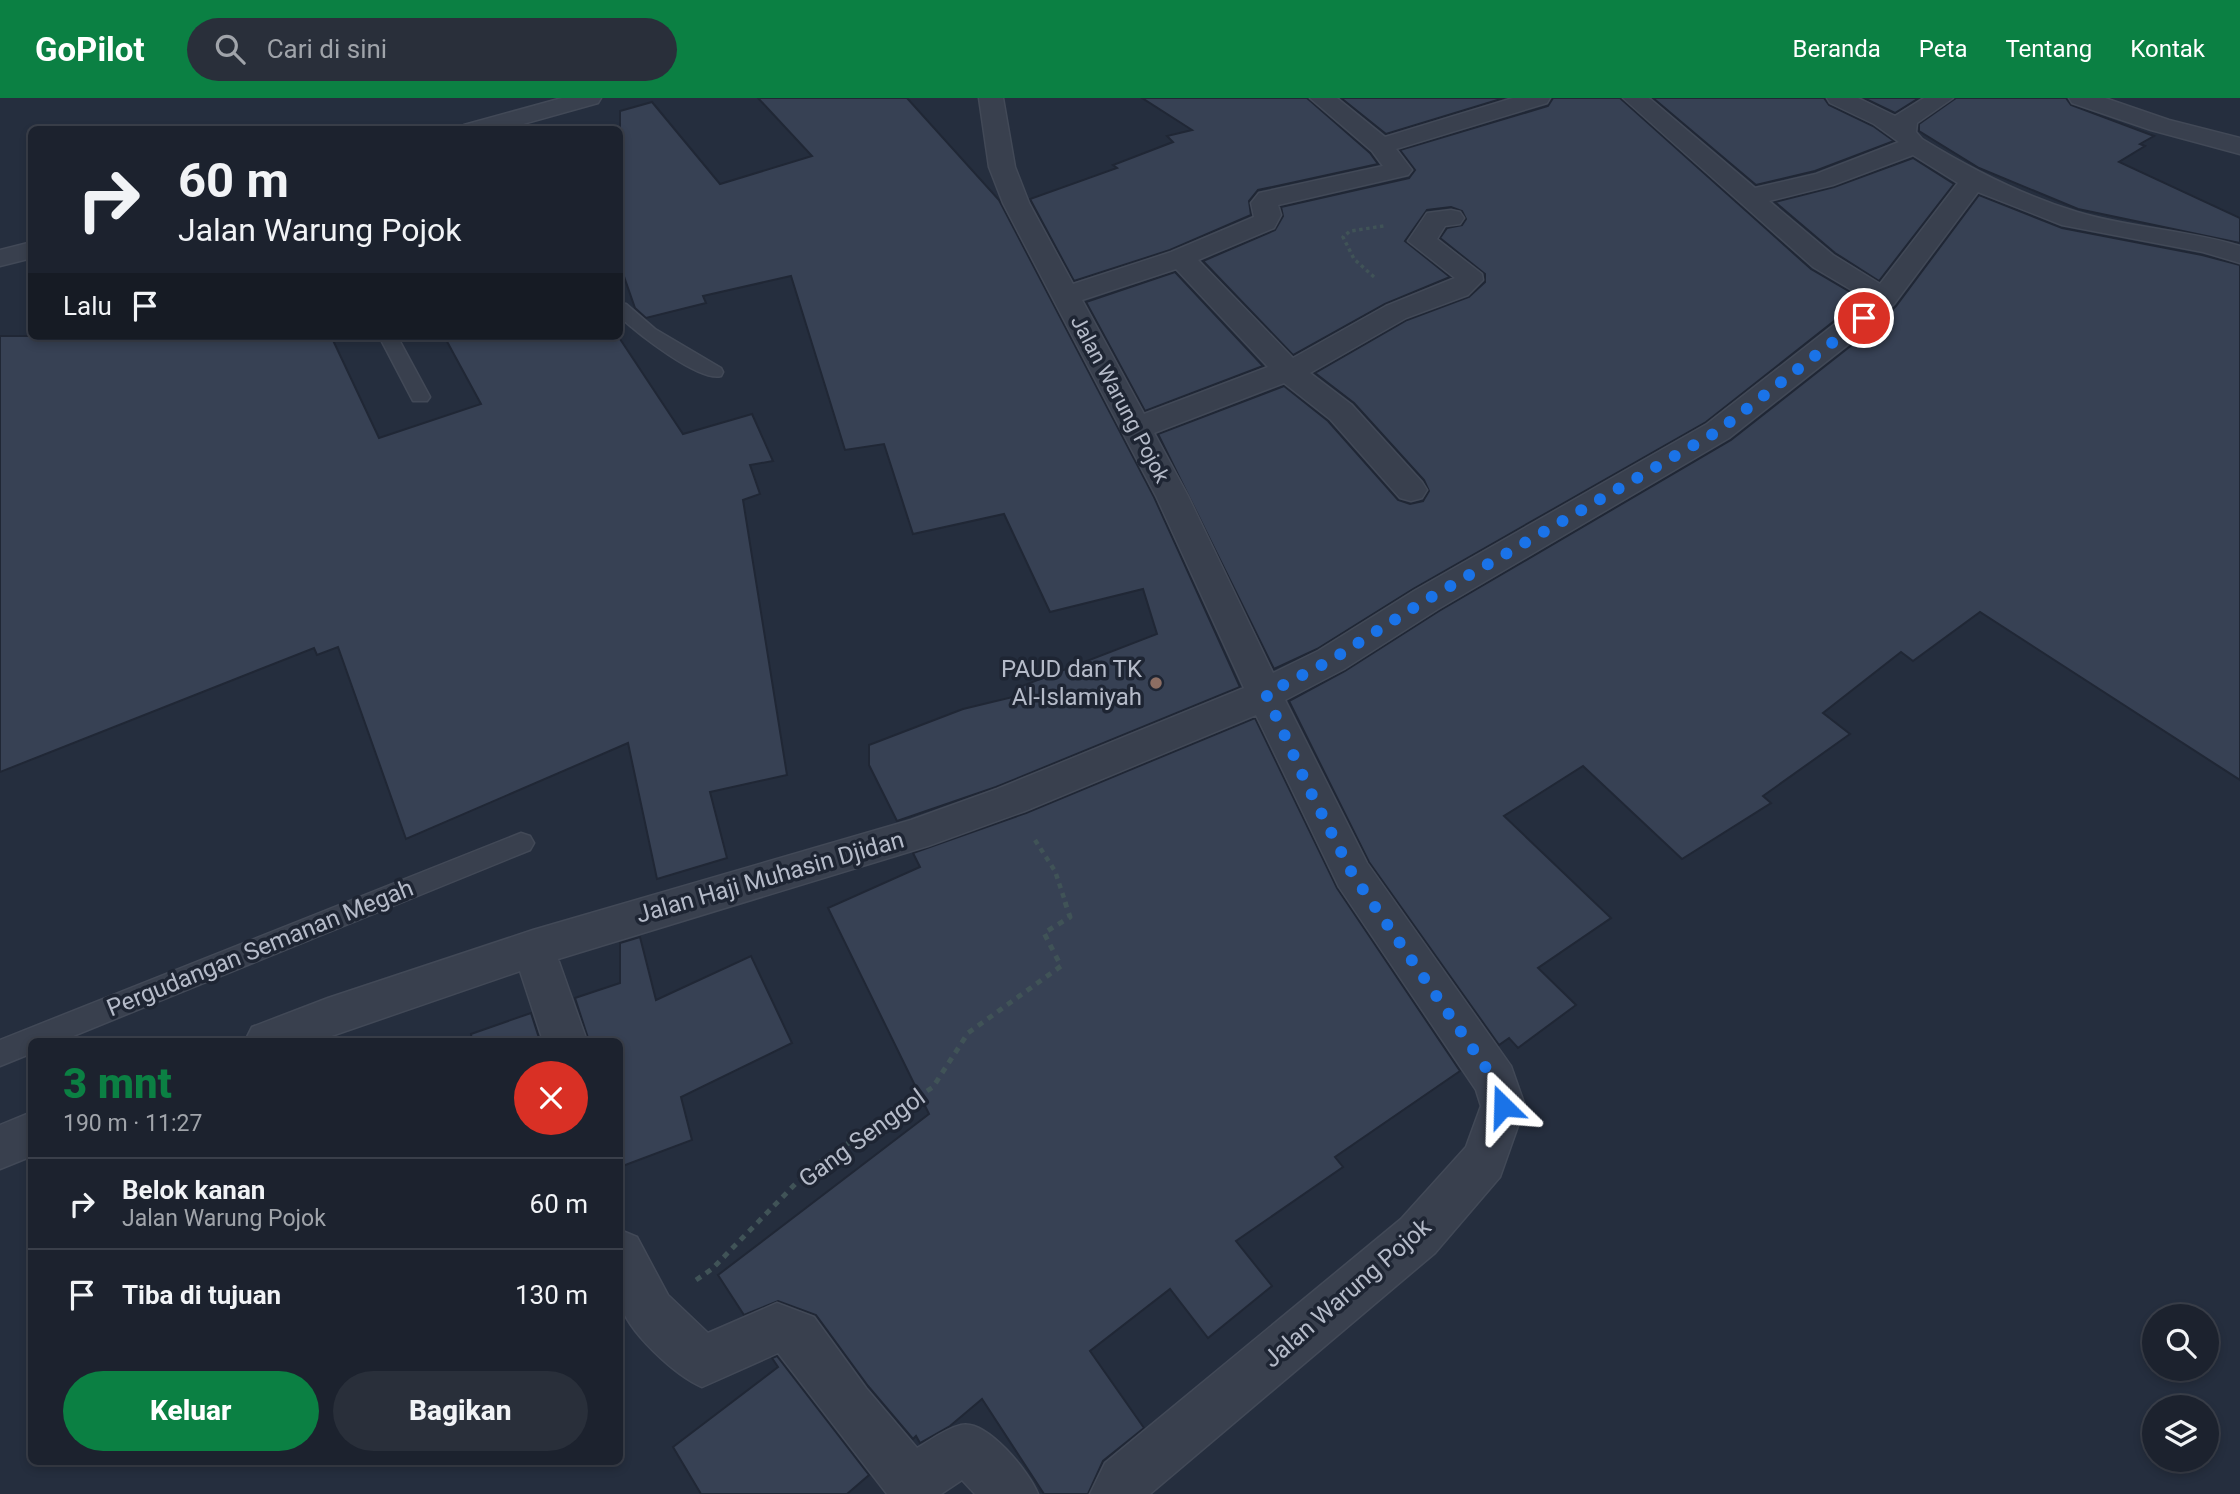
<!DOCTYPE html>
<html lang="id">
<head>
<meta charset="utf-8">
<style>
  :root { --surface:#1c222e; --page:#292f3a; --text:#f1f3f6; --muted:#a0a4aa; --line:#3a3f4a; --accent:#0b8043 }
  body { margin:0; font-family:Roboto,sans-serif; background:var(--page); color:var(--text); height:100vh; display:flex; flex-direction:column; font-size:26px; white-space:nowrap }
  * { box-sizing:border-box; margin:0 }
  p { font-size:23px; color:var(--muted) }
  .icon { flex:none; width:38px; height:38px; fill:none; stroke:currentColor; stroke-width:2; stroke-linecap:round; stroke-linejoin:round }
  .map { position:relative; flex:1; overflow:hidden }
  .sheet { position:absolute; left:28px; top:940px; width:595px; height:427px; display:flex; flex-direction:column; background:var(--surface); border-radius:10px; box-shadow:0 4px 10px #0003,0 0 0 2px var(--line) }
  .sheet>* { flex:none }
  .banner { position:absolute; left:28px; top:28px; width:595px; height:214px; border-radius:10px; box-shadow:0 4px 10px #0003,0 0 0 2px var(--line); background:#1c222e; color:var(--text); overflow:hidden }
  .tools { position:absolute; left:2142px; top:1206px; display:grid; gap:14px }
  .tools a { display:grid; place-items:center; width:77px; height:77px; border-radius:50%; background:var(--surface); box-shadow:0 4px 10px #0003,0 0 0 2px var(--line); font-size:35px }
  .pin { position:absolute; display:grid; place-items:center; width:60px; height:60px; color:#fff; margin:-30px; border:4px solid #fff; border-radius:50%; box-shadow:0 2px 7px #0007 }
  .me { position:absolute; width:77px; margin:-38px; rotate:338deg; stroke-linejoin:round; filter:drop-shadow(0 0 5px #0008) }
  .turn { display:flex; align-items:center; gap:24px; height:147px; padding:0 35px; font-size:32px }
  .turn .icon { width:91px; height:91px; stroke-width:2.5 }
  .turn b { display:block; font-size:49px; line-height:60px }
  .then { display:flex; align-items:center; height:66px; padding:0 35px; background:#0003; gap:14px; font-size:26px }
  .round { display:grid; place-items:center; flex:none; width:74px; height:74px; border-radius:37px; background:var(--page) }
  .head { display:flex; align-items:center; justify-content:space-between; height:119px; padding:0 35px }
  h1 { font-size:42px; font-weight:800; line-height:52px; color:var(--accent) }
  .cta { display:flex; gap:14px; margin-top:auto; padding:14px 35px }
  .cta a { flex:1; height:80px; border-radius:42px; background:var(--accent); color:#fff; font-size:28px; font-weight:800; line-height:80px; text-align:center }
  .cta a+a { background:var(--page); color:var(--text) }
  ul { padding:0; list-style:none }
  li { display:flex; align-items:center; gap:21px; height:91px; padding:0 35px; border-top:2px solid var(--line) }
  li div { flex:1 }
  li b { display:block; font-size:26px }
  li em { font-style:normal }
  header { display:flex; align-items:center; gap:42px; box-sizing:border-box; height:98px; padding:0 35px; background:var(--accent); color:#fff }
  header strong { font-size:33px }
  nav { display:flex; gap:38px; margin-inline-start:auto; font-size:24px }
  .search { width:490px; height:63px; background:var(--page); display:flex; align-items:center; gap:18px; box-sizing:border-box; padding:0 24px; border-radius:38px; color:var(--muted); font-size:26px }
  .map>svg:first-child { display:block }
  .building { fill:#374154; stroke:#202735; stroke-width:2 }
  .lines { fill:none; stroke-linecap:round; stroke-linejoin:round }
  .lane-casing { stroke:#424957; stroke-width:3 }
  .street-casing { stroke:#424957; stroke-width:3 }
  .path-far2 { stroke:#405357; stroke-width:3.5; stroke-dasharray:3.5 3.5; stroke-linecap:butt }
  .path-far1 { stroke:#405357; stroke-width:4.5; stroke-dasharray:5 5; stroke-linecap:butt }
  .path { stroke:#405357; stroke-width:5; stroke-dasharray:6 6; stroke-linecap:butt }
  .lane { fill:#39404e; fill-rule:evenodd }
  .street { fill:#39404e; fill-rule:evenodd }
  .route { stroke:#1a73e8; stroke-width:12; stroke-dasharray:0 21.6 }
  .education-dot { fill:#8d6e63; stroke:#1e2533; stroke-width:2.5 }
  .labels { text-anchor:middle; stroke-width:7; stroke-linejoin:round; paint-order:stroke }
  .far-street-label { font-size:21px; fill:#b5bbc9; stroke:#1e2533 }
  .poi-label { font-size:24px; fill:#b5bbc9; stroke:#1e2533; text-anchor:end }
  .street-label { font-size:24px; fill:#b5bbc9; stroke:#1e2533 }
</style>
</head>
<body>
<header>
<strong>GoPilot</strong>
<div class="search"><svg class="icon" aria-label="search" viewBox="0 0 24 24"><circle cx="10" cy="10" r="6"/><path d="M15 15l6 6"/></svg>Cari di sini</div>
<nav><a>Beranda</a><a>Peta</a><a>Tentang</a><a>Kontak</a></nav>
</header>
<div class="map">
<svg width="2240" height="1396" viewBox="0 0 2240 1396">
  <rect width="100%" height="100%" fill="#252e3e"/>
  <g class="building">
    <polygon points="758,0 907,0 999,102 1154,399 1240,589 996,689 897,723 869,667 869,647 963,611 1025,596 1022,588 1157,536 1143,491 1050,514 1004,416 913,436 884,346 845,352 791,178 703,198 706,205 646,220 635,210 620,167 620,13 652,4 720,86 812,58"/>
    <polygon points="1142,0 1307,0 1370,55 1378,66 1258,92 1249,103 1251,117 1170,152 1074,183 1030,101 1117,70 1113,67 1173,44 1167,38 1192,32"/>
    <polygon points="1341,0 1504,0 1386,36"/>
    <polygon points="1553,0 1620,0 1811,171 1862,201 1706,324 1413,491 1317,551 1274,571 1158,336 1284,288 1328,323 1398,402 1410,406 1423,403 1429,393 1424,382 1354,305 1315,275 1407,222 1469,199 1485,184 1485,176 1440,140 1447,130 1462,127 1466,121 1462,113 1451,109 1427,112 1405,143 1450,179 1385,206 1293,257 1203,163 1275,132 1283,118 1281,109 1409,80 1415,72 1400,52 1548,8"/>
    <polygon points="1653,0 1824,0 1829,7 1873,28 1894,43 1815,73 1756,87"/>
    <polygon points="1864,0 1919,0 1895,15"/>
    <polygon points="1956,0 2066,0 2071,7 2154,38 2140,46 2145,48 2119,64 2240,120 2240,145 2078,111 1979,70 1919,33 1919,26"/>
    <polygon points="1913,60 1954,86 1879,183 1835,155 1775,104 1834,89"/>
    <polygon points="1979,97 2062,130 2202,157 2240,167 2240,682 1980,514 1913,563 1901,554 1823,615 1850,636 1763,698 1771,705 1682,761 1583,668 1504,718 1611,820 1538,870 1576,907 1518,950 1509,940 1499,947 1369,764 1289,603 1345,573 1439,513 1731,342 1876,228 1896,208"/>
    <polygon points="1175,174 1263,268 1145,313 1086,204"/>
    <polygon points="0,238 331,238 379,340 481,306 444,238 618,238 683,336 752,316 773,363 750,367 760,396 743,402 787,677 710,694 727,760 657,781 628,645 406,741 338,549 317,557 314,550 0,674"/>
    <polygon points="1255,620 1337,790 1460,973 1335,1059 1343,1069 1236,1143 1272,1188 1208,1240 1170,1191 1090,1253 1144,1330 1103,1363 1088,1396 1044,1396 982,1301 950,1328 920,1345 916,1338 913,1341 868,1288 816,1217 778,1203 744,1217 718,1177 929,1016 828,810 920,769 913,755 1026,715"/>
    <polygon points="640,839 656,902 751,858 792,945 681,999 692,1042 620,1069 620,943 589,943 575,900 620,885 620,845"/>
    <polygon points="531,915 540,943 472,943 471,936"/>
    <polygon points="777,1258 869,1377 847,1396 701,1396 673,1349 778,1269 772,1260"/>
  </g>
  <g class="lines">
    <g class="lane-casing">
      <g id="lane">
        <path d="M620,205L626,206L655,231L721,270L723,274L721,278C699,284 637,235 620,219Z"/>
        <polygon points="379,238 397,238 430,299 427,303 413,303"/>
        <polygon points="521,735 530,738 534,745 530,752 61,943 32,943 32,955 0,968 0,942"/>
      </g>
    </g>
    <g class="street-casing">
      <g id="street">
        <polygon points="562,0 601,0 598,5 502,32 461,32 464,27"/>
        <path d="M979,0H1003L1015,69L1029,105L1073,186L1171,154L1254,119L1251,105L1259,95L1383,68L1372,53L1310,0H1337L1385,39L1513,0H1550L1547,5L1396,51L1412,72L1408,77L1278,107L1281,117L1274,130L1198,162L1293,260L1386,208L1455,180L1408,143L1427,115L1451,112L1460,114L1464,120L1460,126L1445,128L1437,141L1482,176L1483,182L1468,197L1406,220L1310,275L1352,307L1422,384L1427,392L1422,400L1411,403L1400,400L1330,321L1284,285L1154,335L1188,398L1273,575L1318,553L1414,493L1707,326L1867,201L1813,169L1623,0H1649L1755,90L1816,76L1899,44L1874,26L1830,5L1827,0H1858L1895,18L1924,0H1953L1917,25L1916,34L1922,41C1971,71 2021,97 2077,114C2130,130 2187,132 2240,148V165L2203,154L2062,127L1978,94L1894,206L1874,226L1729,340L1438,511L1344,571L1285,602L1367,765L1511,968L1525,1008L1500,1079L1435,1155L1150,1396H1090L1105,1365L1401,1121L1466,1049L1481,1008L1476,992L1339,789L1256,617L1025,713L928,748L558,861L587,943H543L520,873L317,943H245L252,929L328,900L533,832L911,722L997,691L1244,590L1156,398L1003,105L989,69ZM1913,57L1958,85L1880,186L1833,157L1769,103L1833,87ZM1176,171L1268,269L1144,316L1082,202Z"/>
        <polygon points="2069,0 2105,0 2169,22 2240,40 2240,56 2151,32 2072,5"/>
        <polygon points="32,144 32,160 0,168 0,152"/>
        <polygon points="32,1014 32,1058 0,1071 0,1027"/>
        <path d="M620,1132L637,1139L668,1197L708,1235L777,1205L814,1219L866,1290L917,1350C931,1342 945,1331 961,1327C987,1321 1030,1375 1038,1396H975L962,1382L941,1396H887L778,1255L702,1289C676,1278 626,1233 620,1204C615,1183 618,1152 620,1132Z"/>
      </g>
    </g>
    <polyline class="path-far2" points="1374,179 1354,161 1343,139 1350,133 1384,128"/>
    <polyline class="path-far1" points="1035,742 1055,773 1066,806"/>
    <polyline class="path" points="696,1182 712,1171 811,1070 933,989 968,935 1061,868 1044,835 1070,819 1065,804"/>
    <use href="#lane" class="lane"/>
    <use href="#street" class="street"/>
  </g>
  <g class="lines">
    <polyline class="route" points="1503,1008 1495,983 1353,777 1307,687 1266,596 1331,562 1426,502 1718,333 1864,220"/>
  </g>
  <circle class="education-dot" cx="1156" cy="585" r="7"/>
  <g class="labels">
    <g class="far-street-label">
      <text transform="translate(1120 301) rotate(62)" y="7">Jalan Warung Pojok</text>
    </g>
    <g class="poi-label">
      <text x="1142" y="579">PAUD dan TK<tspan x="1142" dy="28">Al-Islamiyah</tspan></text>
    </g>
    <g class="street-label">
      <text transform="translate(770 779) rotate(-16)" y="8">Jalan Haji Muhasin Djidan</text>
      <text transform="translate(260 850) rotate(-22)" y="8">Pergudangan Semanan Megah</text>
      <text transform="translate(862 1040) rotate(-36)" y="8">Gang Senggol</text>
      <text transform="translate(1347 1195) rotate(-41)" y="8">Jalan Warung Pojok</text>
    </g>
  </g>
</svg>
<div class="tools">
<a><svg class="icon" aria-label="search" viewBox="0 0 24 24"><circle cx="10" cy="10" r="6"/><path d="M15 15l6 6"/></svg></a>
<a><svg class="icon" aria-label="layers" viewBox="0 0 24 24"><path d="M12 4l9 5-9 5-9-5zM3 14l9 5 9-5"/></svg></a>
</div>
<div class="pin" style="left:1864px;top:220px;background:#d93025"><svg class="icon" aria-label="arrive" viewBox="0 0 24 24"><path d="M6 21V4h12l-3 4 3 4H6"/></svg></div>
<svg class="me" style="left:1503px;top:1008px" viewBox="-20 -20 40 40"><path d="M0-17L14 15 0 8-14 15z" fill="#1a73e8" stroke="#fff" stroke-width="4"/></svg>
<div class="banner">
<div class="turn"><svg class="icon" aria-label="right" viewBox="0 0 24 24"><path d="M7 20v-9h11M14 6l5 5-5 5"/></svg><div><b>60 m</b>Jalan Warung Pojok</div></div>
<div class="then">Lalu<svg class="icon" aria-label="arrive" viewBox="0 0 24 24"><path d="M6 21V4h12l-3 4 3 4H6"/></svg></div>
</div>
<section class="sheet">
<div class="head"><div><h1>3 mnt</h1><p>190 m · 11:27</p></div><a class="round" style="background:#d93025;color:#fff"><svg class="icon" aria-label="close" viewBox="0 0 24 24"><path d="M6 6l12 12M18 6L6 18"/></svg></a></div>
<ul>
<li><svg class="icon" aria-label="right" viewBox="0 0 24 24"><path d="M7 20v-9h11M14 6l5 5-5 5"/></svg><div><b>Belok kanan</b><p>Jalan Warung Pojok</p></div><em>60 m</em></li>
<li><svg class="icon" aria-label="arrive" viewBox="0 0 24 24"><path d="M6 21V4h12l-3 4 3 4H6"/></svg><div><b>Tiba di tujuan</b></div><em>130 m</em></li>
</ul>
<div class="cta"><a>Keluar</a><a>Bagikan</a></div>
</section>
</div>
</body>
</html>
